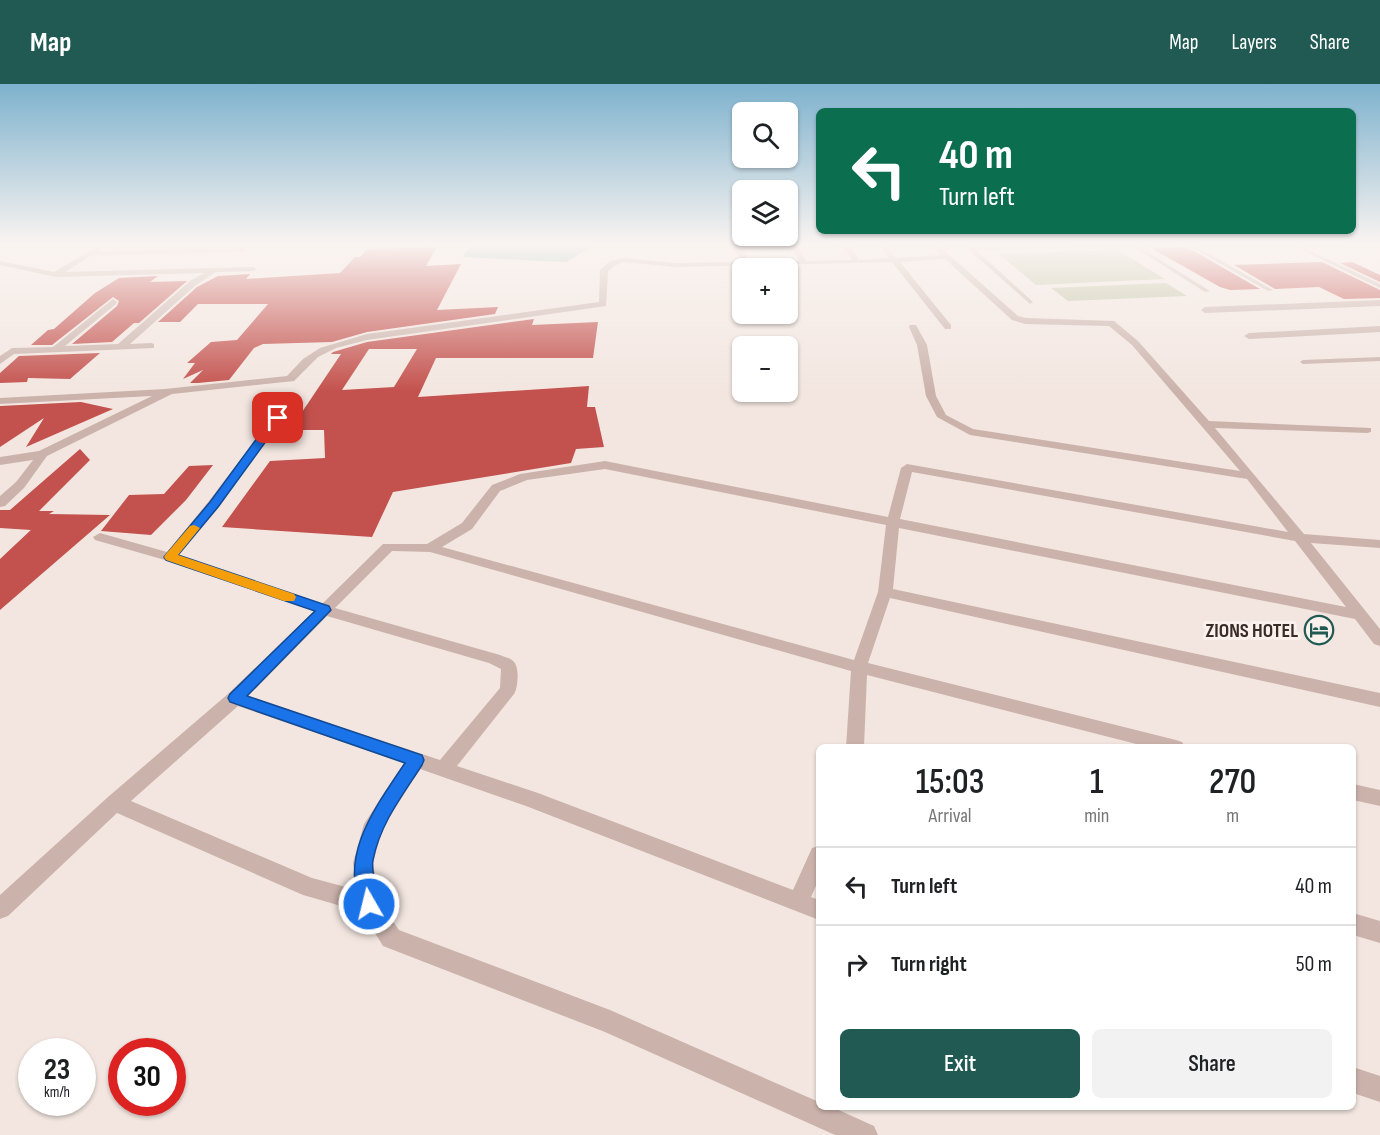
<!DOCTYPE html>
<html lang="en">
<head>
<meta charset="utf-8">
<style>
  :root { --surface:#fff; --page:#f2f2f2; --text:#202124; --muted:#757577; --line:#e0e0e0; --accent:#205a52 }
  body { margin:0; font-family:"Sofia Sans Condensed",sans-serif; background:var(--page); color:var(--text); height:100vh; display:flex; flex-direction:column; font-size:22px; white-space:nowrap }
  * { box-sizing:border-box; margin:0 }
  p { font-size:20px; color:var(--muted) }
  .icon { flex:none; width:33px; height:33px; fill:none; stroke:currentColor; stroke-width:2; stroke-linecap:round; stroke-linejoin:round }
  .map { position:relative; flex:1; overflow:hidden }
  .details { position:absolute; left:816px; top:660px; width:540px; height:366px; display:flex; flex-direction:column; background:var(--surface); border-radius:9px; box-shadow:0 2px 4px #0004 }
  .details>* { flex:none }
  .top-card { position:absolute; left:816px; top:24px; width:540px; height:126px; border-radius:9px; box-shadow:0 2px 4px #0004; background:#0b6e4f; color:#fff; overflow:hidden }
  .tools { position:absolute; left:732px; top:18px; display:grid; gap:12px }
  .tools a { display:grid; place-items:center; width:66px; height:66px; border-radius:9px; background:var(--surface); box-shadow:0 2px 4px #0004; font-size:30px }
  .speed { position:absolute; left:18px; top:954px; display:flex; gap:12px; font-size:30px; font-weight:700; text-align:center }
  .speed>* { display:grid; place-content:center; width:78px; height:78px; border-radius:50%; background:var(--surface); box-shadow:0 2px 4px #0004; line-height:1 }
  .speed small { font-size:15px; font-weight:400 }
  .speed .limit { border:9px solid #d22; background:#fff; color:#111 }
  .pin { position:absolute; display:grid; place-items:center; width:51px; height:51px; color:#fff; margin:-26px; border-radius:12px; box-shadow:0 3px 9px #0006 }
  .me { position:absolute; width:66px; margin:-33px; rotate:352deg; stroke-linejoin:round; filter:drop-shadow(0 0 4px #0008) }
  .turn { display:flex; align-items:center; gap:21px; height:126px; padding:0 24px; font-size:27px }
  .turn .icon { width:78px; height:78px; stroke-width:2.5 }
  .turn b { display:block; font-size:42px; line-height:51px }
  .eta { display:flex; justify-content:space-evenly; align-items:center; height:102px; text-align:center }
  .eta b { font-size:36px; font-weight:600; line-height:42px }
  .button { display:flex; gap:12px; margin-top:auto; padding:12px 24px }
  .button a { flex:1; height:69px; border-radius:9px; background:var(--accent); color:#fff; font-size:24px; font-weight:600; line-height:69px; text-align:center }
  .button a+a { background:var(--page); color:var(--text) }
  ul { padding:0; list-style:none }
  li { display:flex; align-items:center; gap:18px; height:78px; padding:0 24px; border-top:2px solid var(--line) }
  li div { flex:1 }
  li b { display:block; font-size:22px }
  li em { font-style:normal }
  header { display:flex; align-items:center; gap:36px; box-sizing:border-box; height:84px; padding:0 30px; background:var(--accent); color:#fff }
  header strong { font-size:28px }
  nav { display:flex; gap:33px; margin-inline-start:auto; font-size:21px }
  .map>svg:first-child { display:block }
  .green { fill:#bec2a0 }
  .water { fill:#7fafa7 }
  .building { fill:#c3514d; fill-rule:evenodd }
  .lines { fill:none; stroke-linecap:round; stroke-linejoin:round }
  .service { fill:#cbb3ac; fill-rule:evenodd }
  .minor { fill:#cbb3ac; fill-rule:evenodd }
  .route { fill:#1a73e8; stroke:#114b97; stroke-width:1.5 }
  .slow { fill:#f59e0b }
  .labels { text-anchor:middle; stroke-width:6; stroke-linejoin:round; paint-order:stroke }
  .poi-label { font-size:20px; font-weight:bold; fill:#392c2a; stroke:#faf1ed; text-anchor:end }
</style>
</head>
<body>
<header>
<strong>Map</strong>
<nav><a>Map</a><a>Layers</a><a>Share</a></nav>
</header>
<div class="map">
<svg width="1380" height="1051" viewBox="0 0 1380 1051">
  <rect width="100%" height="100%" fill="#f3e6e0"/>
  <g class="green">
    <polygon points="1118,166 1165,195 1036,201 999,170"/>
    <polygon points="1166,199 1187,212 1068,217 1051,204"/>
  </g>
  <polygon class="water" points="475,161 594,161 566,178 463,173 466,167"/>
  <g class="building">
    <polygon points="437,163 426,182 461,180 437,226 498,223 495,230 367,248 332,258 263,260 254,264 229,296 198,299 190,299 203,286 183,295 195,279 187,279 211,258 237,256 268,220 198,220 180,238 158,238 197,203 218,192 250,190 246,195 340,189 355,173 360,173 367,165"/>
    <polygon points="1187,163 1260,205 1230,206 1220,203 1151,164"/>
    <polygon points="1322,178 1380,206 1380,214 1344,215 1319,203 1275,205 1234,181"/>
    <polygon points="1352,178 1380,191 1380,198 1340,179"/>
    <polygon points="158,192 150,198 187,197 139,239 134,239 112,258 72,260 117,222 119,217 113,213 52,261 31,261 48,246 54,245 95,209 119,194"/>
    <path d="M534,235L532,241L598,238L593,274H436L418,313L589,302L587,323H595L604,363L576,365L571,379L393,408L372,453L222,443L270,377L325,374L324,346H290L341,270H331L333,268L367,258ZM369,265H417L394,303L342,306Z"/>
    <polygon points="100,269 70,295 28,294 27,298 0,299 0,289 19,272"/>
    <polygon points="81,318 113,325 26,363 44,334 0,363 0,322"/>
    <polygon points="80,365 90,376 39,427 54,427 49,430 110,431 0,526 0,475 33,444 31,446 0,444 0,426 10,426"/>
    <polygon points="213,381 186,416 151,451 101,447 129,411 164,410 189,382"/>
  </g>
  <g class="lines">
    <g class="service">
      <polygon points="1046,161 1087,161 1084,163 976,166 1032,217 1033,218 1030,220 968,165 971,163"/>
      <polygon points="1131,161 1136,161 1210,207 1205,208"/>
      <polygon points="1188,161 1193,161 1273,206 1268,207"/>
      <polygon points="1292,161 1298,161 1380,200 1380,204"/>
      <polygon points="1380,273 1380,277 1303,280 1300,278 1303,276"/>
    </g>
    <g class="minor">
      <path d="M733,161H740L749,177H799L791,161H797L806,177L852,176L842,161H849L859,176L889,174L879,161H886L896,174L941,171L930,161H938L1018,232L1026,234L1114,237L1138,257L1209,337L1371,344V348L1367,349L1215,344L1304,450L1380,456V464L1311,459L1380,545V562L1374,560L1355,535L899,444L893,505L1380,609V623L890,514L868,579L1176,656L1182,658L1185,663H1148L867,591L864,663H846L851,587L430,468L392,467L335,524L500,571C504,573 510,574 513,577C520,582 518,604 514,610L457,682L538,709L793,806L812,764L819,762V795L811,813L819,816V836L526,722L420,685L383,743L373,779L379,817L399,846L610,926L819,1018V1023H832L874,1042L878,1051H835L605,948L383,862L362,828L303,811L117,729L8,832L0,835V811L108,713L229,609L314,527L165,476L95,456L93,453L100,449L167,468L209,417L274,332H282L283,334L219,423L179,471L322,520L383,460H427L462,439L492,401L520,390L605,377L888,433L901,384L907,380L1288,448L1247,395L970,351L937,333L926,312L917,261L909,243L910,241H916L927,261L936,312L946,331L973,345L1240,387L1132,261L1109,242L1025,240L1012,236L945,175L900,178L951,241V245H945L892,178L675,183L624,178L616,181L608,187L606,222L367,256L336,264L318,273L294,297L172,310L47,372L24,404L5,422L0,423V412L16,398L33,376L0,381V373L39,367L152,312L0,320V314L165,305L287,292L303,275L320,264L367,250L599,218L600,186L610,177L624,174L675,179L742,178ZM605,385L886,441L878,508L854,576L442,463L472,445L500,407L527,396ZM912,388L1295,457L1346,523L900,435ZM327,532L489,579L501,585L500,604L440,676L248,612ZM238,622L404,679L364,740L353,779L357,806L312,794L131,717Z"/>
      <polygon points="98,162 102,164 99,167 244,164 248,166 244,168 92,171 65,188 253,183 257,185 253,187 216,188 196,201 130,260 151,259 154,260 154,264 14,270 0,280 0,272 12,264 53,263 113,215 117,218 116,220 65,262 118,260 190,197 204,189 56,193 0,181 0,177 54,188"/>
      <polygon points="1380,216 1380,222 1205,229 1201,226 1205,223"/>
      <polygon points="1380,242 1380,248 1249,255 1244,252 1249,249"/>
      <polygon points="1353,700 1380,706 1380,722 1353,716"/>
      <polygon points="1353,829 1380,837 1380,859 1353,851"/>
      <polygon points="1353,983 1380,992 1380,1018 1353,1009"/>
    </g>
  </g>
  <linearGradient id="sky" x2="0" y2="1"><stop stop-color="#7eb2ce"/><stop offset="0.52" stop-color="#faf4f1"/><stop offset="1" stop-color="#faf4f1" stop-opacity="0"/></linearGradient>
  <rect width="1380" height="308" fill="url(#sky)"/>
  <path class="route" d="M274,331L283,334L218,423L178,471L329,522L331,526L247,612L422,671L424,676L422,681C402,712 380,740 373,776C370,793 382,811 376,827L369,829L362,827C338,771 375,724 405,679L230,618L228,614L230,610L315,527L166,476L164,473L210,418Z"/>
  <polygon class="slow" points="194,441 200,444 178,471 294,510 296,513 294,517 284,517 166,476 164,473 166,470 190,442"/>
  <defs>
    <g id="hotel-ring" transform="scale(1.5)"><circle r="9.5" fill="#faf1ed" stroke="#205a52" stroke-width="1.5"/><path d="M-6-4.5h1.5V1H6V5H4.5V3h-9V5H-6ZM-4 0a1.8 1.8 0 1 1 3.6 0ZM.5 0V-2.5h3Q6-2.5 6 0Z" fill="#205a52"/></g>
  </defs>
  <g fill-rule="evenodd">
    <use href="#hotel-ring" x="1319" y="546"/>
  </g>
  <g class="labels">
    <g class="poi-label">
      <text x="1298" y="553">ZIONS HOTEL</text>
    </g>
  </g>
</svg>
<div class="tools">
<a><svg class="icon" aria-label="search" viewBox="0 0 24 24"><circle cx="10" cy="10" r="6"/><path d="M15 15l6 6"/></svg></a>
<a><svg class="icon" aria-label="layers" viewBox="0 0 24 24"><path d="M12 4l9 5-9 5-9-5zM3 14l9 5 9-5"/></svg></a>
<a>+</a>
<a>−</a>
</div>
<div class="speed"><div>23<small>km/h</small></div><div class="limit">30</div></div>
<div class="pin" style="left:278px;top:334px;background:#d93025"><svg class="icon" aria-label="arrive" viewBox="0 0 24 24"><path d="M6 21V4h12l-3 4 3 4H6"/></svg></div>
<svg class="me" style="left:369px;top:820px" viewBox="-20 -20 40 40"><circle r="17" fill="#1a73e8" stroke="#fff" stroke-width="3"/><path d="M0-11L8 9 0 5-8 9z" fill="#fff"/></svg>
<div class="top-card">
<div class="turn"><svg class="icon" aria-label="left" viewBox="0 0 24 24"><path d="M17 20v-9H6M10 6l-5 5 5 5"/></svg><div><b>40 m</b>Turn left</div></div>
</div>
<section class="details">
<div class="eta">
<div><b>15:03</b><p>Arrival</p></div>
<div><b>1</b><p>min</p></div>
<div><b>270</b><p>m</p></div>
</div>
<ul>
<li><svg class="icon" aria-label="left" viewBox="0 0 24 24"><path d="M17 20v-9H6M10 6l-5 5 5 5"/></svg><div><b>Turn left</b></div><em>40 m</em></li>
<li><svg class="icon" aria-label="right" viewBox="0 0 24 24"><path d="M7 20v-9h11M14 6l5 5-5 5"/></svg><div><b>Turn right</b></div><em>50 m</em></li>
</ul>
<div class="button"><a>Exit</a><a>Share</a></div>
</section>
</div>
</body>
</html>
